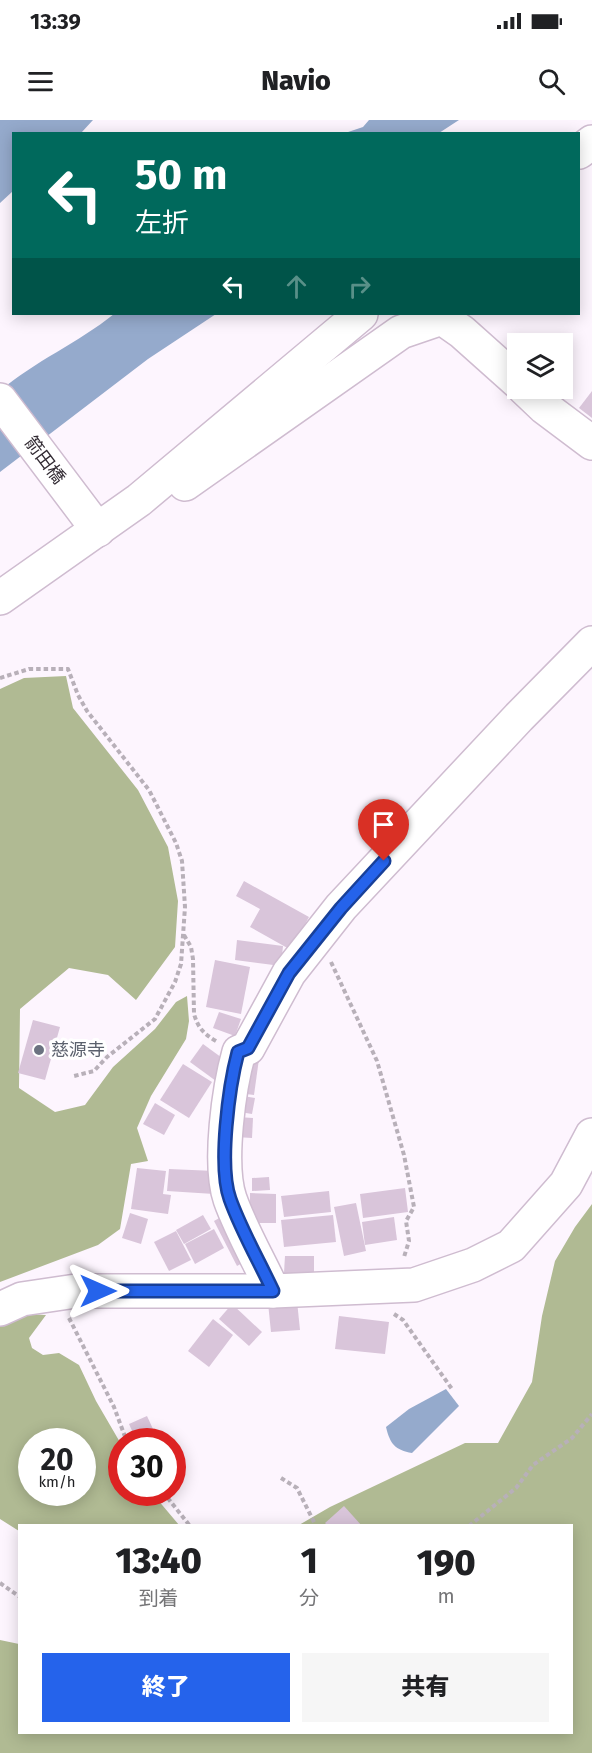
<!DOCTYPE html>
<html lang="ja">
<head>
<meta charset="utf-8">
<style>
  :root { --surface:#fff; --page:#f6f6f6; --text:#202124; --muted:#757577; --accent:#2563eb }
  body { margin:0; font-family:"Fira Sans","Noto Sans JP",sans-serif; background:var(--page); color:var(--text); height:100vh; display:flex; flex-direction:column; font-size:22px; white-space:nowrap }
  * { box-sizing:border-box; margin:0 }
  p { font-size:20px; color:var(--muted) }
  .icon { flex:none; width:33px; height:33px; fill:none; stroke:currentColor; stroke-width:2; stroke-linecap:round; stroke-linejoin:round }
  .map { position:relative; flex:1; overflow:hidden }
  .panel { position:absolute; left:18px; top:1404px; width:555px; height:210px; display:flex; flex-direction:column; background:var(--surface); border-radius:0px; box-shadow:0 3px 15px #0003 }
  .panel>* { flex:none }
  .guide { position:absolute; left:12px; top:12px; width:568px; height:183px; border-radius:0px; box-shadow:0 3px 15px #0003; background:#00695c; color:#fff; overflow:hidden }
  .tools { position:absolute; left:507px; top:213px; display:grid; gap:12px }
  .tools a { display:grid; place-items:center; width:66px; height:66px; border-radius:0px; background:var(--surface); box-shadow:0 3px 15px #0003; font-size:30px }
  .speed { position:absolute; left:18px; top:1308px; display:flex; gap:12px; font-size:30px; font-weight:700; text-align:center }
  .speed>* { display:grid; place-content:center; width:78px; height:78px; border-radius:50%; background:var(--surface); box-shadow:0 3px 15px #0003; line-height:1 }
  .speed small { font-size:15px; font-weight:400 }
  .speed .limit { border:9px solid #d22; background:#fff; color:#111 }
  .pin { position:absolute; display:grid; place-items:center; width:51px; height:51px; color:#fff; margin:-62px -26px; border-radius:50% 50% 50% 0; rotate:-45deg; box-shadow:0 0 6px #0007 }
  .pin .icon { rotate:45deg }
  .me { position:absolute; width:66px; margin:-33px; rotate:90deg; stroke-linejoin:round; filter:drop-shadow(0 0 4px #0008) }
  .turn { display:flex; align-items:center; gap:21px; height:126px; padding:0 24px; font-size:27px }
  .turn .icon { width:78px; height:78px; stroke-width:2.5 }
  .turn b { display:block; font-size:42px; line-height:51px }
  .lanes { display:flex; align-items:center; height:57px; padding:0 24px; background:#0003; justify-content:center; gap:30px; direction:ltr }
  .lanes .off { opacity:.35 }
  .eta { display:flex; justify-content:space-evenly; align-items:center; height:102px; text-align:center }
  .eta b { font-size:36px; font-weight:800; line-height:42px }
  .primary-button { display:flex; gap:12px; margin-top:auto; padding:12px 24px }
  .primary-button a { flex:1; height:69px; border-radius:0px; background:var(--accent); color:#fff; font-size:24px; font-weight:800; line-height:69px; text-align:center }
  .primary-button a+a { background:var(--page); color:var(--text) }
  .status { display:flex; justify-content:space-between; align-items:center; height:42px; padding:0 30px; background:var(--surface); direction:ltr }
  .status svg { height:16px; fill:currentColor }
  header { display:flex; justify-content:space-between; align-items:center; height:78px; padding:0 24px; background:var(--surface); font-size:27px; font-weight:800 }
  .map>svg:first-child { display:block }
  .forest { fill:#b0ba93; fill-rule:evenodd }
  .water { fill:#95aacc }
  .building { fill:#d9c5da }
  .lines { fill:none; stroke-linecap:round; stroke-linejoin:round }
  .minor-casing { stroke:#cfbcd0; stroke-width:36 }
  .path { stroke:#b8b0b9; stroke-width:4; stroke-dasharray:4.5 3; stroke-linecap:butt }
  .minor { stroke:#fff; stroke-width:33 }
  .route-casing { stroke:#184099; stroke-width:15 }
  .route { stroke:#2563eb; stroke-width:10 }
  .worship-dot { fill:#6b7280; stroke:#fff; stroke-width:2 }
  .labels { text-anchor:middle; stroke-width:6; stroke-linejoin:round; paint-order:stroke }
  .street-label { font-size:18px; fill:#312a32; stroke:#fff }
  .worship-label { font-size:18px; fill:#5b616d; stroke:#fff; text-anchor:start }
</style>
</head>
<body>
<div class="status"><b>13:39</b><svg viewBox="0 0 49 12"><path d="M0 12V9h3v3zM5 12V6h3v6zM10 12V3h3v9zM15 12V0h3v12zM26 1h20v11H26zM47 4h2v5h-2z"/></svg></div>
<header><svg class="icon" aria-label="menu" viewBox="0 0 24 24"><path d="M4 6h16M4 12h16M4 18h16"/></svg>Navio<svg class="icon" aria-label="search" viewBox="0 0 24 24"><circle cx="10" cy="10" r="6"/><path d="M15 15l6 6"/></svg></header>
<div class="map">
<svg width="592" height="1633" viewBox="0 0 592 1633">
  <rect width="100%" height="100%" fill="#fdf5fe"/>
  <g class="forest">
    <polygon points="66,556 73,588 138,670 168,727 178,781 175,827 136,880 108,855 69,848 20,889 19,968 55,992 85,985 113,947 155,909 176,882 187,876 189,901 186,919 151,976 137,1008 148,1041 131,1044 120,1109 98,1125 0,1162 0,569 24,558"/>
    <polygon points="592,1084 592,1633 0,1633 0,1520 19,1524 20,1612 572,1612 572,1406 299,1405 330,1387 465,1323 498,1323 532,1262 542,1196 555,1141 575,1107"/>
    <path d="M23,1194L46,1195L29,1218L32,1228L43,1235L59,1233L79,1245L96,1281L121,1324L122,1372L152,1373L179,1405L20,1406L19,1411L0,1399V1204ZM32,1322H82V1372H32Z"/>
  </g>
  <g class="water">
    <polygon points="0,0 93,0 81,13 14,14 13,71 0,83"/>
    <polygon points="369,0 459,0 439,13 345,13 363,7"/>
    <path d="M114,194H216L148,239L0,352V271C35,241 78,223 114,194Z"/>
    <path d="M446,1269L459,1286L412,1333C395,1330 390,1324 386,1307L409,1289Z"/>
  </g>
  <g class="building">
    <polygon points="592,271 592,298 579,288"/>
    <polygon points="244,761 309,797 291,830 250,807 260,789 236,776"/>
    <polygon points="237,820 283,826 281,846 235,840"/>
    <polygon points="215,840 250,847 241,894 206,887"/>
    <polygon points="219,892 241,899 235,916 213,908"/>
    <polygon points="33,900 60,907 45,960 18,953"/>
    <polygon points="203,924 229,943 216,961 190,942"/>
    <polygon points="243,937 259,939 254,975 238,973"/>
    <polygon points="183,944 212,962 189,998 160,980"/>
    <polygon points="237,975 255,978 252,994 234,991"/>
    <polygon points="155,983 175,995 164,1015 143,1004"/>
    <polygon points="238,997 253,998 252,1018 236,1017"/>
    <polygon points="137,1048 166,1051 163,1074 171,1075 168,1094 131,1089"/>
    <polygon points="169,1049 215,1051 214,1074 167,1071"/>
    <polygon points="269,1057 270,1070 252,1071 252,1058"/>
    <polygon points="405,1068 408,1092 363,1098 360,1074"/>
    <polygon points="329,1071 331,1092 284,1097 281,1076"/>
    <polygon points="250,1073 276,1074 276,1103 250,1103"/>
    <polygon points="356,1083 366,1131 344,1136 334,1087"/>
    <polygon points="130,1093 148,1099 141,1124 122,1118"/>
    <polygon points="228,1093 251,1138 237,1146 214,1101"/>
    <polygon points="203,1095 211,1109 184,1124 176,1110"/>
    <polygon points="333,1095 336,1122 284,1127 281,1100"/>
    <polygon points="394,1097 397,1120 365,1125 362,1102"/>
    <polygon points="214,1109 224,1128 195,1144 185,1124"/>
    <polygon points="176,1111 191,1140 169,1151 154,1122"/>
    <polygon points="285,1136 314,1136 314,1153 284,1153"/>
    <polygon points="297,1181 300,1210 271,1212 268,1183"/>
    <polygon points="232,1184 262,1212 249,1226 219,1199"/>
    <polygon points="339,1196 389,1202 385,1234 335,1229"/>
    <polygon points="213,1199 233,1215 209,1247 188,1231"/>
    <polygon points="147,1296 159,1322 137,1322 129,1304"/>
    <polygon points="344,1386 362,1406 328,1406 325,1403"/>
  </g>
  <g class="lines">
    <g class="minor-casing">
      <g id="minor">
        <polyline points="579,32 592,22"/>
        <polyline points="524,268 544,287 592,323"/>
        <polyline points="0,280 98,410"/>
        <polyline points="185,364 401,212 442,198 462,212 518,262"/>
        <polyline points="0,478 139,380 361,194"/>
        <path d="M273,1171C259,1141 241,1110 230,1079C218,1044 229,967 239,932L248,928L289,853L341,787L519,597L592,523"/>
        <polyline points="0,1189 22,1179 76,1171 273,1171 414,1165 473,1145 511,1126 566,1064 592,1015"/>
      </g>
    </g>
    <g class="path">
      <polyline points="0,558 29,549 68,549 78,575 87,591 149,670 176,723 182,741 185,787 181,844 175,862 155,899 107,937 94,951 74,956"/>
      <path d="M184,815L191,827L193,839L194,894C198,908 204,914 216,921"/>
      <polyline points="331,842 377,941 404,1035 414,1087 406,1101 409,1121 404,1137"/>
      <polyline points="394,1194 403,1200 452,1269"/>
      <polyline points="69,1198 114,1287 127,1322"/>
      <polyline points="281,1358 297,1368 316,1406"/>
      <polyline points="163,1372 190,1406"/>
      <polyline points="469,1406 516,1368 533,1345 572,1318 592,1294"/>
      <polyline points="0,1463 20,1477"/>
    </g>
    <use href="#minor" class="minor"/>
  </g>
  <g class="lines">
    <g class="route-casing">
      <path id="route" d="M98,1171H273C259,1141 241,1110 230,1079C218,1046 229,966 238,932L248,928L289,853L341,788L384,741"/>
    </g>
    <use href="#route" class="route"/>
  </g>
  <circle class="worship-dot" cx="39" cy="930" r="6"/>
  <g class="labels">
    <g class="street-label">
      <text transform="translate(45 340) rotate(53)" y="6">箭田橋</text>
    </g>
    <g class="worship-label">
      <text x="51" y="936">慈源寺</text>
    </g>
  </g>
</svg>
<div class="tools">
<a><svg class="icon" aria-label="layers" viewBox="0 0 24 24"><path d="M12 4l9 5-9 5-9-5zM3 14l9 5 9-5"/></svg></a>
</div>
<div class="speed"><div>20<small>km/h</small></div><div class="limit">30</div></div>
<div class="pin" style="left:384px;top:741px;background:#d93025"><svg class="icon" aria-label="arrive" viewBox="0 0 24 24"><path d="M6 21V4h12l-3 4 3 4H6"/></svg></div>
<svg class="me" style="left:98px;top:1171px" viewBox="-20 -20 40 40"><path d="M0-17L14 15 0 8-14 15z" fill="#2563eb" stroke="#fff" stroke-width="4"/></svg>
<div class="guide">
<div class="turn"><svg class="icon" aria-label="left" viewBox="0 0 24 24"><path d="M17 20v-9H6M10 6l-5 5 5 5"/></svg><div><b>50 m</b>左折</div></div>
<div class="lanes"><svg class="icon" aria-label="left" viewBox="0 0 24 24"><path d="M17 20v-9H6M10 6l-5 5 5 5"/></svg><svg class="icon off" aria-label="ahead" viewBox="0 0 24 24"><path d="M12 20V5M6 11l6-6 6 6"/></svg><svg class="icon off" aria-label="right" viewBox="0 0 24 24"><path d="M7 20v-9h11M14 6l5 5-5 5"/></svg></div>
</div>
<section class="panel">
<div class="eta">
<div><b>13:40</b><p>到着</p></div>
<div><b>1</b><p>分</p></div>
<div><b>190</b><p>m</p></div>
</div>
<div class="primary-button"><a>終了</a><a>共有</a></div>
</section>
</div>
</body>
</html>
